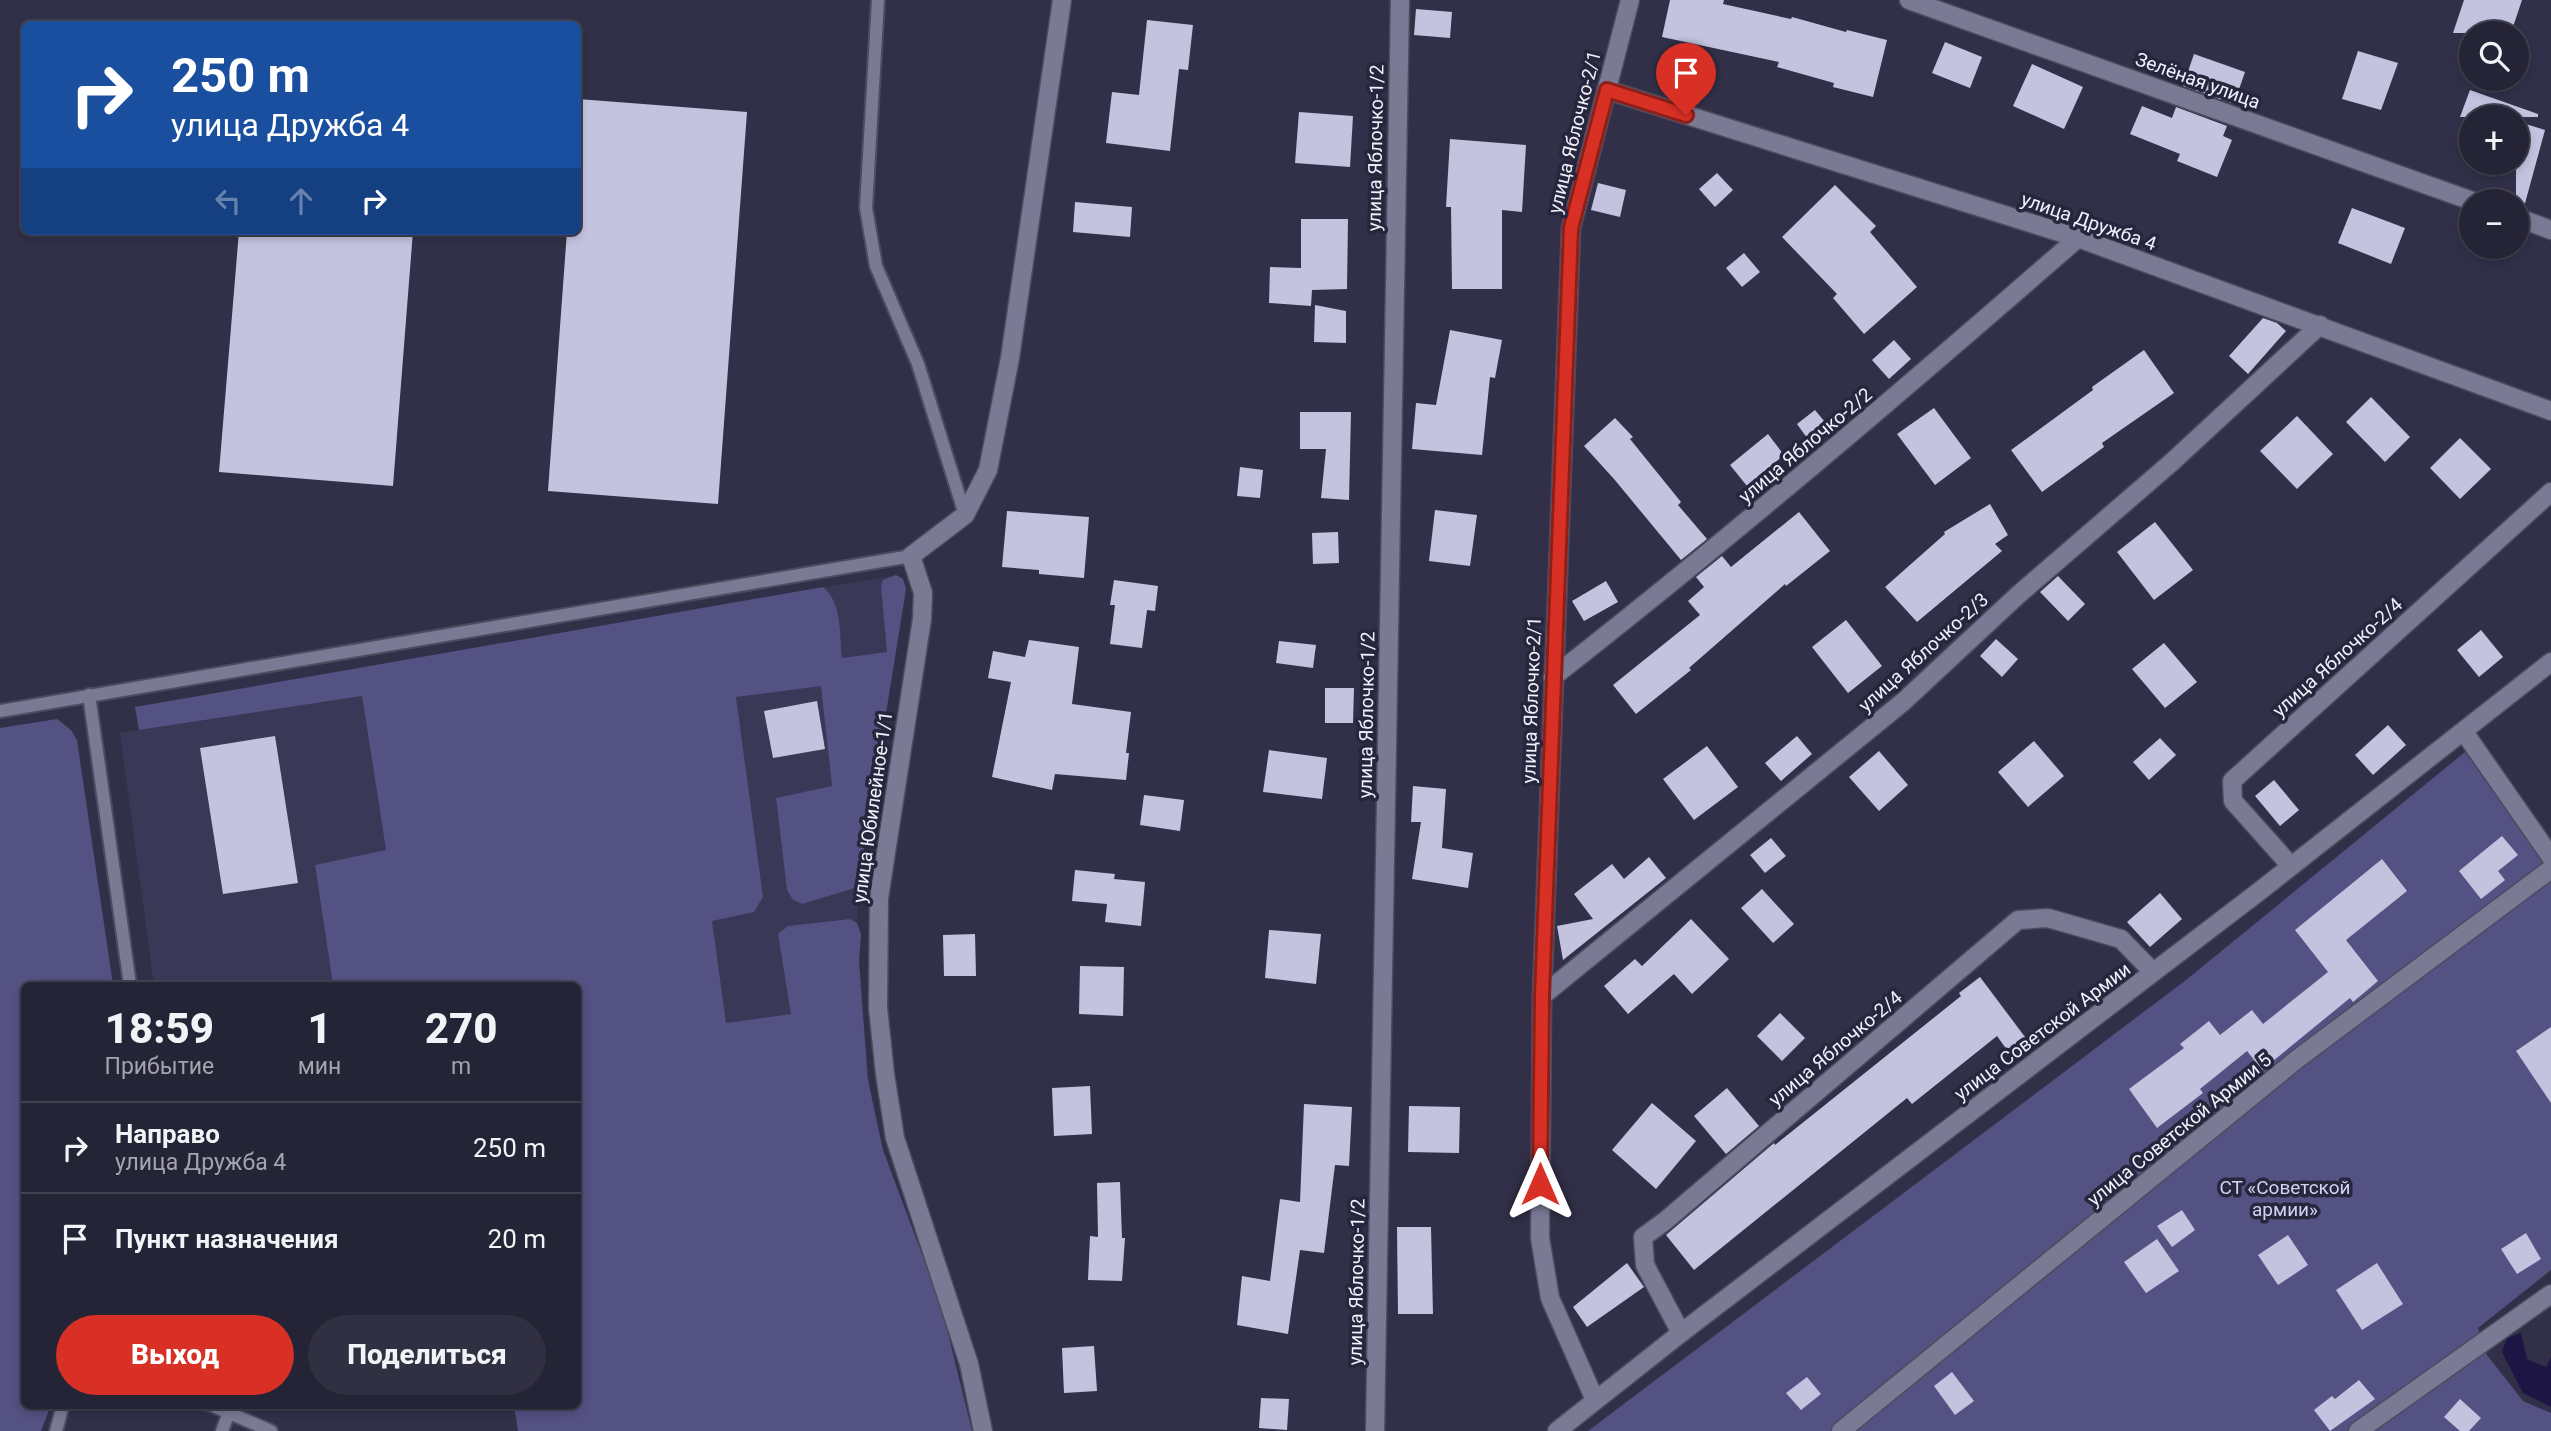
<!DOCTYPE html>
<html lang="ru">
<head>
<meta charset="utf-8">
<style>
  :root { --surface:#252436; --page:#313042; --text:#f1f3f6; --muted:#a3a4ad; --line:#424151; --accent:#d93025 }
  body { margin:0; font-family:Roboto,sans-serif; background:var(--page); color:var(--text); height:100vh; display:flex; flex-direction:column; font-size:26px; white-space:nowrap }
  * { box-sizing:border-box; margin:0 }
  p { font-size:23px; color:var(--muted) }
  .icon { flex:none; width:38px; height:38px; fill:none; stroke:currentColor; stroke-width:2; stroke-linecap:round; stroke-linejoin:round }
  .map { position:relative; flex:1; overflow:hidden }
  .side { position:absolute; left:21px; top:982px; width:560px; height:427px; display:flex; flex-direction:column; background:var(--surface); border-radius:10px; box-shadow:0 4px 10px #0003,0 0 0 2px var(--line) }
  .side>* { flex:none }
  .banner { position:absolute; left:21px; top:21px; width:560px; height:214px; border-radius:10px; box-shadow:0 4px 10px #0003,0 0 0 2px var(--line); background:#1a4fa0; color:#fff; overflow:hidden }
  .buttons { position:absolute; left:2459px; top:21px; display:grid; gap:14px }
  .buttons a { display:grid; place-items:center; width:70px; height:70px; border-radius:50%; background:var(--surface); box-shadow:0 4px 10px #0003,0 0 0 2px var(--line); font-size:35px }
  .pin { position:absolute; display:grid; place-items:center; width:60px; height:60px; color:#fff; margin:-72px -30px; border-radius:50% 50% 50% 0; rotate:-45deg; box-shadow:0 0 7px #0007 }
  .pin .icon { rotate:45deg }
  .me { position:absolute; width:77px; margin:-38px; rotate:0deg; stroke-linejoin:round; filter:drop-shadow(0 0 5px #0008) }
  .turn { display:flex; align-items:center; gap:24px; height:147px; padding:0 35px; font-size:32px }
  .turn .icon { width:91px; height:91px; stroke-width:2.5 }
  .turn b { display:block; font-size:49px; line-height:60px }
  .lanes { display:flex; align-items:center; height:66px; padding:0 35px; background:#0003; justify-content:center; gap:35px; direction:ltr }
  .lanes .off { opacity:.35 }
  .eta { display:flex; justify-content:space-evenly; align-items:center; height:119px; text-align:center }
  .eta b { font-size:42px; font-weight:800; line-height:49px }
  .button { display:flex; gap:14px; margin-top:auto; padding:14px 35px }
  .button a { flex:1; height:80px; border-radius:42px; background:var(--accent); color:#fff; font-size:28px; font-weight:800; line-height:80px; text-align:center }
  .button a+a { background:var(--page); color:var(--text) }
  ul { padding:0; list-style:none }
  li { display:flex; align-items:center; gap:21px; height:91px; padding:0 35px; border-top:2px solid var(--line) }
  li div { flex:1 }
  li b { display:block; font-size:26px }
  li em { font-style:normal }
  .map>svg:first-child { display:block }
  .built { fill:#393856 }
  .green { fill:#545183 }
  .water { fill:#1d1544 }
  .building { fill:#c3c3e0 }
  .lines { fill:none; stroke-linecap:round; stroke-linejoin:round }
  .lane-casing { stroke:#4d4c5f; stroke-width:16 }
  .street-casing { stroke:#4d4c5f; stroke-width:21 }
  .lane { stroke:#7a7a95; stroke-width:12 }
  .street { stroke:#7a7a95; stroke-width:18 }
  .route-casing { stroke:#8d1f18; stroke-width:18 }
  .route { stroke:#d93025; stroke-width:12 }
  .labels { text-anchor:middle; stroke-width:7; stroke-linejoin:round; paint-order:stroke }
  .street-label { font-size:19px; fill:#f1f1fe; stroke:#27263d }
  .park-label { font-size:19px; fill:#d2d2f3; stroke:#27263d }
</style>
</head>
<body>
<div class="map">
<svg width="2551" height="1431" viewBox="0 0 2551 1431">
  <rect width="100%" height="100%" fill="#313048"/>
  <g class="built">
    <polygon points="896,575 903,579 906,589 858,887 857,923 850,919 791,1015 725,1023 680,674 688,610"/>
    <polygon points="362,696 386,851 315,865 333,985 154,985 120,733"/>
  </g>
  <g class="green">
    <path d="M896,575L903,579L906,589L858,887L802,904L793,900L787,890L776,798L832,786L821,686L736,697L763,897L754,912L712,921L726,1023L791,1014L778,934L788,926L850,919L857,923L861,934L859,962L868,1080L883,1150L941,1305L972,1431H518L514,1405H578V985H333L315,865L386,850L362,696L139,730L135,707L823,587C843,604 839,634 842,658L887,652L881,586L883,580Z"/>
    <polygon points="57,719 71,730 77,740 113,985 24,985 24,1405 51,1405 41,1431 0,1431 0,728"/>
    <polygon points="2465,752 2551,872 2551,1270 2478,1328 2487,1355 2523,1401 2551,1413 2551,1431 1588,1431 2186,980"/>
  </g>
  <polygon class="water" points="2521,1333 2527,1359 2546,1367 2551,1358 2551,1407 2523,1393 2502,1352 2507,1338"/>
  <g class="building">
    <polygon points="1670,0 1724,0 1723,4 1791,19 1792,17 1846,32 1847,30 1887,40 1873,97 1833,87 1834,83 1777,67 1779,62 1662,37"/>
    <polygon points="2464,0 2522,0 2511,33 2453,33"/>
    <polygon points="1416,9 1452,12 1450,38 1414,35"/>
    <polygon points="1147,20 1193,25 1188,70 1179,69 1170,151 1106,143 1112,92 1139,95"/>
    <polygon points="1945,42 1982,57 1970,88 1932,73"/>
    <polygon points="2358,51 2398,63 2381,110 2342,99"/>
    <polygon points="2194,54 2245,72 2234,104 2183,86"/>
    <polygon points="2032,64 2083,87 2064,129 2013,106"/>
    <polygon points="2470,90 2538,114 2538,117 2460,117"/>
    <polygon points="578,99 747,112 718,504 548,491 567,231 578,231"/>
    <polygon points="2142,106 2172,118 2176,107 2227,126 2223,136 2232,140 2217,177 2177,161 2180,154 2130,134"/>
    <polygon points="1299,112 1353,116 1350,167 1295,163"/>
    <polygon points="2516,121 2545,130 2524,207 2516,206"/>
    <polygon points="1450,139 1526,145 1522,212 1502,210 1502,289 1452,289 1451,207 1446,207"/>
    <polygon points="1717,173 1733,190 1715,207 1699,189"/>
    <polygon points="1598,183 1626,190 1620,217 1591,210"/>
    <polygon points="1835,185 1876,226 1870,232 1917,287 1864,334 1833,298 1837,294 1782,237"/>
    <polygon points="1075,202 1132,207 1130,237 1073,232"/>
    <polygon points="2352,208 2405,228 2391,264 2338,243"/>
    <polygon points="1301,219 1348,219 1347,289 1312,290 1311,306 1269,303 1270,267 1301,268"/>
    <polygon points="239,231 413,231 393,486 219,472"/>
    <polygon points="1744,253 1760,272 1742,287 1726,268"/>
    <polygon points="1315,305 1346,311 1346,343 1314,342"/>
    <polygon points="2263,318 2277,323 2286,331 2248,374 2229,356"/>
    <polygon points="1450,330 1502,340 1495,378 1490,377 1482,455 1412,449 1416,403 1436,405"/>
    <polygon points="1894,340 1911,359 1889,379 1872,360"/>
    <polygon points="2144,350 2174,393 2102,443 2104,447 2042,492 2011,450 2093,390 2092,387"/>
    <polygon points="2371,397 2410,437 2385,462 2346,422"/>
    <polygon points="1934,408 1971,458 1935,485 1897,434"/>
    <polygon points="1815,410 1829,427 1810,442 1797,424"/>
    <polygon points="1300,412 1351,412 1349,500 1321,498 1326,449 1300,449"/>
    <polygon points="2297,416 2333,454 2297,489 2260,451"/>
    <polygon points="1615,418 1633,437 1630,439 1681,502 1678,505 1707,539 1681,560 1614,479 1584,446"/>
    <polygon points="1768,434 1784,455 1747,486 1730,465"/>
    <polygon points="2460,438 2491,469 2460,499 2430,468"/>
    <polygon points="1240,467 1263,470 1260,498 1237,496"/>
    <polygon points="1990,504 2008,535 1995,544 2002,551 1917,622 1885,587 1945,534 1944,532"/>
    <polygon points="1435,510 1477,515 1470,566 1429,561"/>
    <polygon points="1007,511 1089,517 1084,578 1039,574 1039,570 1002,567"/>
    <polygon points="1799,512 1830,551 1786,586 1785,584 1689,668 1691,670 1636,714 1613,685 1700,615 1688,601 1704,587 1696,577 1722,556 1731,567"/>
    <polygon points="2155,522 2193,570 2154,600 2117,552"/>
    <polygon points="1338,532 1339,563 1313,564 1312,533"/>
    <polygon points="2058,576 2085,604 2068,621 2040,592"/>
    <polygon points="1114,580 1158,586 1155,611 1147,610 1142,648 1110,644 1115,605 1110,605"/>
    <polygon points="1606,581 1618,602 1584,621 1572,601"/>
    <polygon points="1846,620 1882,666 1848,693 1812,647"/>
    <polygon points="2481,630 2503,657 2479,677 2457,650"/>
    <polygon points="1996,639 2018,659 2002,677 1980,656"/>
    <polygon points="1029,640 1079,647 1072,704 1131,712 1126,753 1129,753 1126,780 1055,774 1052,790 992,777 1011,682 988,678 993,651 1025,657"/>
    <polygon points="1279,641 1316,645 1313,668 1276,663"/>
    <polygon points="2164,643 2197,682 2165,708 2132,669"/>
    <polygon points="1325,688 1354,688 1353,723 1325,723"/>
    <polygon points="817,701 825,749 773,758 764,711"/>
    <polygon points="2388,725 2406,745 2373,775 2355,755"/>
    <polygon points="275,736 298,883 223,894 200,748"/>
    <polygon points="1797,736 1812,754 1781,781 1765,763"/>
    <polygon points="2160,738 2176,755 2149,780 2133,762"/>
    <polygon points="2034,741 2064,776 2028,807 1998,772"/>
    <polygon points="1707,746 1738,787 1694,820 1663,779"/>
    <polygon points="1269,750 1327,758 1322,799 1263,792"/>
    <polygon points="1879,751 1908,785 1879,811 1849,777"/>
    <polygon points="2274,780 2299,810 2280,826 2255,796"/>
    <polygon points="1413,786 1446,789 1442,848 1473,853 1468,888 1412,879 1421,822 1411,822"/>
    <polygon points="1144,795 1184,800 1180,831 1140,825"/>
    <polygon points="2502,836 2518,855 2498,871 2505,880 2481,899 2459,871"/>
    <polygon points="1771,838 1786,856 1765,873 1750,855"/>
    <polygon points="1649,857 1666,878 1563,960 1557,926 1593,919 1574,894 1612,864 1624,879"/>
    <polygon points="2382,859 2407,891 2346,940 2378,981 2353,1002 2350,998 2262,1070 2247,1051 2200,1089 2203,1093 2157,1128 2129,1089 2184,1048 2180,1044 2209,1021 2220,1035 2252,1010 2263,1024 2328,972 2295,930"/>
    <polygon points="1075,870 1115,874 1114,879 1145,882 1141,926 1105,922 1107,904 1072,901"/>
    <polygon points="1762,889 1794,924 1773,943 1741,908"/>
    <polygon points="2160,893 2182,919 2150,947 2127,922"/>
    <polygon points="1691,919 1729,959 1692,994 1674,974 1628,1014 1604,986 1635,959 1642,966"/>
    <polygon points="1269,930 1321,934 1316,984 1265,978"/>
    <polygon points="975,934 976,976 944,976 943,935"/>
    <polygon points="1080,966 1124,967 1123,1016 1079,1014"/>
    <polygon points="1980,977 2028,1041 2010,1054 1997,1036 1912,1104 1907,1098 1694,1270 1666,1235 1774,1143 1775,1145 1961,996 1959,993"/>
    <polygon points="1780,1013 1805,1038 1782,1061 1757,1036"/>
    <polygon points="2551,1027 2551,1103 2516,1051"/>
    <polygon points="1090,1086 1092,1134 1054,1136 1052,1088"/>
    <polygon points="1727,1088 1759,1126 1726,1154 1694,1116"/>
    <polygon points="1652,1103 1696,1141 1656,1189 1612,1150"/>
    <polygon points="1304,1104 1352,1107 1349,1166 1335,1165 1324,1253 1300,1250 1288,1334 1237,1325 1242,1276 1270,1281 1280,1199 1300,1202"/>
    <polygon points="1409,1106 1460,1107 1459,1153 1408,1152"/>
    <polygon points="1120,1182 1122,1238 1125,1238 1122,1281 1088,1280 1090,1236 1098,1237 1097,1183"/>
    <polygon points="2182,1210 2195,1230 2172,1247 2157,1226"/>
    <polygon points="1397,1227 1431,1227 1433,1314 1398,1314"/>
    <polygon points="2526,1233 2541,1259 2517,1274 2501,1249"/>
    <polygon points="2288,1235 2308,1265 2278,1285 2258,1255"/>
    <polygon points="2157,1239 2179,1271 2146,1293 2124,1262"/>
    <polygon points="1627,1263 1644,1287 1587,1327 1573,1307"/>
    <polygon points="2377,1263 2403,1304 2362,1330 2336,1290"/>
    <polygon points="1094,1346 1097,1391 1064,1393 1062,1348"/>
    <polygon points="1952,1372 1974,1401 1955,1415 1934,1386"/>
    <polygon points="1807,1377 1821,1394 1801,1410 1786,1393"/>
    <polygon points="2359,1380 2375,1399 2330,1431 2314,1410 2332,1396 2335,1399"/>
    <polygon points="1261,1398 1289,1399 1287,1430 1259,1428"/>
    <polygon points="2460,1399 2481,1418 2469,1431 2460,1431 2444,1417"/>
  </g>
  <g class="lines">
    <g class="lane-casing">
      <g id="lane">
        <polyline points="878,0 866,208 876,266 918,364 965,515"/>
        <polyline points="89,695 130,985"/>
        <polyline points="0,711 911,556"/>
        <polyline points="211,1405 271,1431"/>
        <polyline points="56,1431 63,1405"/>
        <polyline points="222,1431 228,1415"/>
      </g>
    </g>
    <g class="street-casing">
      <g id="street">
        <polyline points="1909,0 2472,201"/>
        <polyline points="1607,90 2078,238 2551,411"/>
        <polyline points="2516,217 2551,230"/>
        <path d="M1553,677C1733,536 1906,388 2078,238"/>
        <polyline points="2464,732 2551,857"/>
        <polyline points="2291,866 2233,801 2232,781 2551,492"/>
        <polyline points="1542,996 1903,702 2018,595 2172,462 2320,325"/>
        <polyline points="1681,1333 1645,1265 1643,1237 1665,1221 2018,920 2048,918 2121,939 2153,972"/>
        <polyline points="1595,1400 1550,1298 1540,1238 1542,996 1571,228 1630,0"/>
        <polyline points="983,1431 969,1364 895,1138 885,1074 878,1008 879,898 922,619 923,593 911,556 965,515 988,470 1010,358 1062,0"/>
        <polyline points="1375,1431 1400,0"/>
        <polyline points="1557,1431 1681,1333 2261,890 2551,662"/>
        <polyline points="1841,1431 2296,1060 2551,869"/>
        <polyline points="2358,1431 2551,1294"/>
      </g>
    </g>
    <use href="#lane" class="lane"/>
    <use href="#street" class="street"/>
  </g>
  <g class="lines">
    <g class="route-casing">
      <polyline id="route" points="1540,1184 1542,996 1571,228 1607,90 1686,115"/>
    </g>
    <use href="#route" class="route"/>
  </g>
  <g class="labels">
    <g class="street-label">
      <text transform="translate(2198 80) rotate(20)" y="7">Зелёная улица</text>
      <text transform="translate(1574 132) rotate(-76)" y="7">улица Яблочко-2/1</text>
      <text transform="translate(1375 148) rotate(-89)" y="7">улица Яблочко-1/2</text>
      <text transform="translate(2089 221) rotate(19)" y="7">улица Дружба 4</text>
      <text transform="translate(1805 445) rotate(-40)" y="7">улица Яблочко-2/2</text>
      <text transform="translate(1923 652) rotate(-42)" y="7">улица Яблочко-2/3</text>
      <text transform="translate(2337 657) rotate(-42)" y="7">улица Яблочко-2/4</text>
      <text transform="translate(1531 700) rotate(-88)" y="7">улица Яблочко-2/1</text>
      <text transform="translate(1366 715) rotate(-89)" y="7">улица Яблочко-1/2</text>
      <text transform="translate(872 807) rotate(-82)" y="7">улица Юбилейное-1/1</text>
      <text transform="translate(2042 1031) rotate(-37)" y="7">улица Советской Армии</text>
      <text transform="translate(1835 1048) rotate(-40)" y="7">улица Яблочко-2/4</text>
      <text transform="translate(2179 1129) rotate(-39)" y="7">улица Советской Армии 5</text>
      <text transform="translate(1356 1282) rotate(-89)" y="7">улица Яблочко-1/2</text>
    </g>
    <g class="park-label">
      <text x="2285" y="1194">СТ «Советской<tspan x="2285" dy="22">армии»</tspan></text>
    </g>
  </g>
</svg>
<div class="buttons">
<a><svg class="icon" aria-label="search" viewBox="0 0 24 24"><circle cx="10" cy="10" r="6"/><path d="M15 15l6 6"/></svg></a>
<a>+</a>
<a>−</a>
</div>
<div class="pin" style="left:1686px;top:115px;background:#d93025"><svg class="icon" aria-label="arrive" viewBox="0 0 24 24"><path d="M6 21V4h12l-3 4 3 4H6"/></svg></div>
<svg class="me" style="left:1540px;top:1184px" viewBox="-20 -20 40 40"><path d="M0-17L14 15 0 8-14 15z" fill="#d93025" stroke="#fff" stroke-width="4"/></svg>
<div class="banner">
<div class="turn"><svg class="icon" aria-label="right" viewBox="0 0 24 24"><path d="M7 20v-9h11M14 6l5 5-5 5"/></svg><div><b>250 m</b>улица Дружба 4</div></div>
<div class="lanes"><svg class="icon off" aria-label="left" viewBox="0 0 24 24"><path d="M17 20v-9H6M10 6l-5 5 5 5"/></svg><svg class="icon off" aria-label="ahead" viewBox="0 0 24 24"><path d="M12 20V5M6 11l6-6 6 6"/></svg><svg class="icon" aria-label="right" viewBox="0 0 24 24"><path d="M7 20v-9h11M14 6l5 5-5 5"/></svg></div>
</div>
<section class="side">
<div class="eta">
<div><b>18:59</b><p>Прибытие</p></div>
<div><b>1</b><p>мин</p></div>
<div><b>270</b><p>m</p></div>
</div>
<ul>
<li><svg class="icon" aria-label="right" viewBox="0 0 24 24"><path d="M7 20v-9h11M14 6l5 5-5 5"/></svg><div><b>Направо</b><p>улица Дружба 4</p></div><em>250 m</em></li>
<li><svg class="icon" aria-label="arrive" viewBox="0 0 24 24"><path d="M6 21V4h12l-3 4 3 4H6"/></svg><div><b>Пункт назначения</b></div><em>20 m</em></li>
</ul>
<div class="button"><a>Выход</a><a>Поделиться</a></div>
</section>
</div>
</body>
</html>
